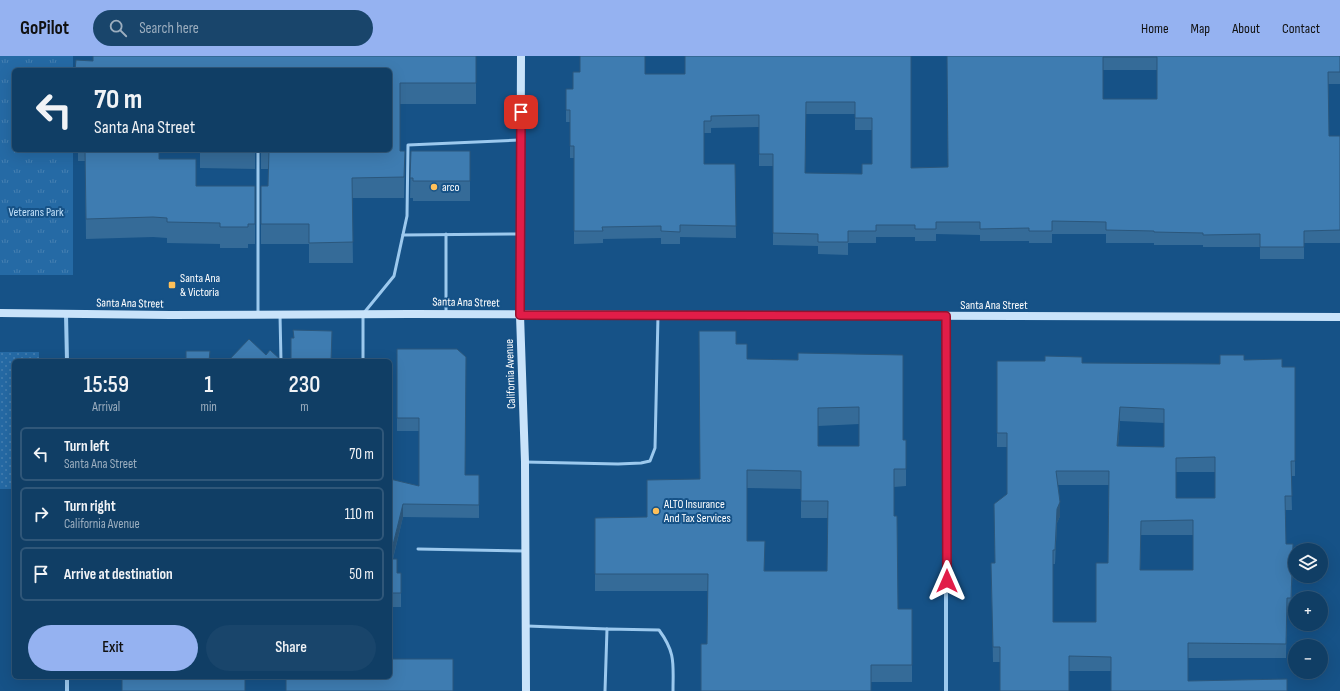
<!DOCTYPE html>
<html lang="en">
<head>
<meta charset="utf-8">
<style>
  :root { --surface:#103e65; --page:#19456b; --text:#f1f3f6; --muted:#9caebf; --line:#305779; --accent:#95b2f1 }
  body { margin:0; font-family:"Sofia Sans Condensed",sans-serif; background:var(--page); color:var(--text); height:100vh; display:flex; flex-direction:column; font-size:15px; white-space:nowrap }
  * { box-sizing:border-box; margin:0 }
  p { font-size:13px; color:var(--muted) }
  .icon { flex:none; width:22px; height:22px; fill:none; stroke:currentColor; stroke-width:2; stroke-linecap:round; stroke-linejoin:round }
  .map { position:relative; flex:1; overflow:hidden }
  .panel { position:absolute; left:12px; top:303px; width:380px; height:320px; display:flex; flex-direction:column; background:var(--surface); border-radius:6px; box-shadow:0 4px 16px #0002,0 0 0 1px var(--line) }
  .panel>* { flex:none }
  .hud { position:absolute; left:12px; top:12px; width:380px; height:84px; border-radius:6px; box-shadow:0 4px 16px #0002,0 0 0 1px var(--line); background:#103e65; color:var(--text); overflow:hidden }
  .tools { position:absolute; left:1288px; top:487px; display:grid; gap:8px }
  .tools a { display:grid; place-items:center; width:40px; height:40px; border-radius:50%; background:var(--surface); box-shadow:0 4px 16px #0002,0 0 0 1px var(--line); font-size:20px }
  .pin { position:absolute; display:grid; place-items:center; width:34px; height:34px; color:#fff; margin:-17px; border-radius:8px; box-shadow:0 2px 6px #0006 }
  .me { position:absolute; width:44px; margin:-22px; rotate:0deg; stroke-linejoin:round; filter:drop-shadow(0 0 3px #0008) }
  .turn { display:flex; align-items:center; gap:14px; height:84px; padding:0 16px; font-size:18px }
  .turn .icon { width:52px; height:52px; stroke-width:2.5 }
  .turn b { display:block; font-size:28px; line-height:34px }
  .eta { display:flex; justify-content:space-evenly; align-items:center; height:68px; text-align:center }
  .eta b { font-size:24px; font-weight:600; line-height:28px }
  .button { display:flex; gap:8px; margin-top:auto; padding:8px 16px }
  .button a { flex:1; height:46px; border-radius:24px; background:var(--accent); color:#111; font-size:16px; font-weight:600; line-height:46px; text-align:center }
  .button a+a { background:var(--page); color:var(--text) }
  ul { padding:0; list-style:none }
  li { display:flex; align-items:center; gap:12px; height:54px; margin:0 8px 6px; padding:0 8px; border:2px solid var(--line); border-radius:6px }
  li div { flex:1 }
  li b { display:block; font-size:15px }
  li em { font-style:normal }
  header { display:flex; align-items:center; gap:24px; box-sizing:border-box; height:56px; padding:0 20px; background:var(--accent); color:#111 }
  header strong { font-size:19px }
  nav { display:flex; gap:22px; margin-inline-start:auto; font-size:14px }
  .search { width:280px; height:36px; background:var(--page); display:flex; align-items:center; gap:10px; box-sizing:border-box; padding:0 14px; border-radius:22px; color:var(--muted); font-size:15px }
  .map>svg:first-child { display:block }
  .grass { fill:url(#grass-dots) }
  .park { fill:url(#park-tufts) }
  .lines { fill:none; stroke-linecap:round; stroke-linejoin:round }
  .lane { stroke:#9cc9ee; stroke-width:3 }
  .street { stroke:#9cc9ee; stroke-width:4 }
  .secondary { stroke:#c9e3fa; stroke-width:8 }
  .wall { fill:#356b98; fill-rule:evenodd }
  .shaded-wall { fill:#2b577c }
  .building { fill:#3e7cb1; stroke:#2b577c; fill-rule:evenodd }
  .route-casing { stroke:#92132f; stroke-width:10 }
  .route { stroke:#e11d48; stroke-width:7 }
  .poi-dot { fill:#ffc059; stroke:#165287; stroke-width:1.5 }
  .labels { text-anchor:middle; stroke-width:4; stroke-linejoin:round; paint-order:stroke }
  .poi-label { font-size:12px; fill:#fff; stroke:#165287; text-anchor:start }
  .park-label { font-size:12px; fill:#c2e1fa; stroke:#165287 }
  .street-label { font-size:12px; fill:#fff; stroke:#165287 }
</style>
</head>
<body>
<header>
<strong>GoPilot</strong>
<div class="search"><svg class="icon" aria-label="search" viewBox="0 0 24 24"><circle cx="10" cy="10" r="6"/><path d="M15 15l6 6"/></svg>Search here</div>
<nav><a>Home</a><a>Map</a><a>About</a><a>Contact</a></nav>
</header>
<div class="map">
<svg width="1340" height="635" viewBox="0 0 1340 635">
  <defs>
    <pattern id="grass-dots" width="8" height="8" patternUnits="userSpaceOnUse"><rect width="8" height="8" fill="#256aa5"/><path d="M2 2h.1M6 6h.1" fill="none" stroke="#4680b2" stroke-width="1.8" stroke-linecap="round"/></pattern>
    <pattern id="park-tufts" width="24" height="20" patternUnits="userSpaceOnUse"><rect width="24" height="20" fill="#256aa5"/><path d="M3 7l-1-3M5 7V3M7 7l1-3M15 17l-1-3M17 17v-4M19 17l1-3" fill="none" stroke="#4680b2"/></pattern>
  </defs>
  <rect width="100%" height="100%" fill="#165287"/>
  <polygon class="grass" points="0,296 39,296 39,305 14,305 14,433 0,433"/>
  <polygon class="park" points="0,0 73,0 73,14 14,14 14,94 73,94 73,219 0,219"/>
  <g class="lines">
    <g class="lane">
      <polyline points="258,94 258,258"/>
      <polyline points="446,178 446,258"/>
      <polyline points="403,179 519,178"/>
      <polyline points="280,259 281,305"/>
      <polyline points="363,305 363,258 394,220 407,160 408,89 519,84"/>
      <polyline points="525,406 618,408 641,407 650,405 655,392 658,260"/>
      <polyline points="418,493 525,495"/>
      <polyline points="527,570 607,573"/>
      <path d="M605,635L607,573L659,574C676,597 673,608 673,635"/>
    </g>
    <g class="street">
      <polyline points="66,258 67,305"/>
      <polyline points="946,260 946,635"/>
      <polyline points="67,635 67,621"/>
    </g>
    <g class="secondary">
      <polyline points="521,0 520,259 525,406 526,635"/>
      <polyline points="0,257 170,259 410,258 1340,261"/>
    </g>
  </g>
  <g class="wall">
    <polygon points="476,0 476,48 400,48 400,95 405,95 404,142 352,142 353,207 309,207 309,188 261,188 261,130 268,130 268,113 261,113 261,94 390,94 93,5"/>
    <path d="M911,0V112L948,111L947,0H1340V28H1328L1329,80H1340V187H1304V203H1260V191H1203V189H1154V187H1106V178H1052V187H1029V185H980V179L936,178V185H915V181H876V187H848V199L818,198V190L773,189V110H759V71L711,72V77H704V108H735L736,182L680,181V188H661V182L603,183V187L574,188V102H570V66H566V33H573L645,18H685ZM1103,14H1157V43H1103ZM806,58H855V74H872V108L862,118L805,117Z"/>
    <polygon points="78,94 159,94 159,103 196,130 255,130 255,188 248,188 248,192 220,192 220,188 167,187 167,182 153,181 86,183 85,105 78,105"/>
    <polygon points="200,94 255,94 255,113 200,112"/>
    <polygon points="411,95 470,95 470,145 413,145 413,142 410,142"/>
    <path d="M736,288L747,303L798,304L903,384H906V430L894,431V460L898,553H912V626H871L707,588L708,535H595V462L647,461L700,423ZM859,368V390H818V370ZM747,432L801,433V462H828L827,515H765L747,485Z"/>
    <polygon points="397,293 465,419 479,419 479,462 403,461 393,503 397,517 401,517 401,551 390,551 390,423 419,430 419,375 397,375"/>
    <path d="M1244,304L1282,311H1295V420H1291L1292,454H1285L1286,488L1293,503L1291,556H1287L1286,602H1188L1111,635V615H1069L1000,606H993L991,507H995L1007,438V391H997V305L1082,307L1220,308ZM1120,365L1164,367V391L1118,390ZM1176,416H1215V442H1176ZM1058,429H1109L1108,507L1096,566H1053V508H1055L1057,467L1060,460ZM1141,479H1193V514H1140Z"/>
  </g>
  <g class="shaded-wall">
    <polygon points="1120,351 1120,365 1117,404 1117,390"/>
    <polygon points="1060,446 1060,460 1057,467 1055,508 1057,453"/>
    <polygon points="403,448 403,461 390,514 390,501"/>
    <polygon points="1293,488 1293,503 1291,556 1291,542"/>
  </g>
  <g class="building">
    <polygon points="93,0 476,0 476,27 400,27 400,95 405,95 404,121 352,122 353,186 309,187 309,168 261,168 261,130 268,130 269,94 390,94 390,14 75,14 76,4 93,5"/>
    <path d="M580,0H645V18H685V0H911V112L948,111L947,0H1340V16H1328L1329,80H1340V174L1304,175V191H1260V178L1203,179V177L1154,176V175L1106,174V166L1052,165V175H1029V172L980,173V166H936V173H915V169H876V175H848V186H818V178L773,177V98H759V59L711,60V65H704V108H735L736,170L680,169V176L661,175V170L602,171L603,175H574V90H570V54H566V33H573V16H580ZM1103,1H1157V43H1103ZM806,46H855V62H872V108H862V118L805,117Z"/>
    <polygon points="85,94 159,94 159,103 196,103 196,130 255,130 255,168 248,168 248,171 220,171 220,167 167,166 167,162 153,161 86,163"/>
    <polygon points="411,95 470,95 470,125 413,125 413,122 410,122"/>
    <polygon points="293,274 332,275 331,305 291,305 291,282 294,282"/>
    <path d="M699,275H736V288H747V303L798,304V297L903,299V384H906V413H894V460H897L898,553H912V609H871V635H701V588H707L708,518H595V462L647,461V424L700,423ZM859,351V390H818V352ZM747,414L801,415V445H828L827,515H764L765,485H747Z"/>
    <polygon points="249,283 266,299 270,294 282,305 228,305"/>
    <polygon points="397,293 457,293 466,301 465,419 479,419 479,449 403,448 390,501 390,423 419,430 419,362 397,362"/>
    <polygon points="186,295 210,295 209,305 114,305 114,304 186,304"/>
    <path d="M1220,299H1244V304L1282,303V311H1295V405H1291L1292,440H1285L1286,488H1293L1291,542H1287L1286,588L1188,587V625L1287,623V635H1111V601L1069,600V635H1000V591H993L991,507H995L994,448L1007,438V377H997V305H1045V300L1082,301V307L1220,308ZM1120,351L1164,353V391L1117,390ZM1215,401V442H1176V402ZM1056,415H1109L1108,507H1096V566H1053V494H1055L1057,453L1060,446ZM1193,464V514H1140L1141,465Z"/>
    <polygon points="390,503 397,503 397,517 401,517 401,537 390,537"/>
    <polygon points="390,603 453,603 453,635 286,635 286,621 390,621"/>
    <rect x="122" y="621" width="123" height="14"/>
  </g>
  <g class="lines">
    <g class="route-casing">
      <polyline id="route" points="521,56 520,259 946,260 947,525"/>
    </g>
    <use href="#route" class="route"/>
  </g>
  <g class="poi-dot">
    <circle cx="434" cy="131" r="4"/>
    <rect x="168" y="225" width="8" height="8" rx="2"/>
    <circle cx="656" cy="455" r="4"/>
  </g>
  <g class="labels">
    <g class="poi-label">
      <text x="442" y="135">arco</text>
      <text x="180" y="226">Santa Ana<tspan x="180" dy="14">&amp; Victoria</tspan></text>
      <text x="664" y="452">ALTO Insurance<tspan x="664" dy="14">And Tax Services</tspan></text>
    </g>
    <g class="park-label">
      <text x="36" y="160">Veterans Park</text>
    </g>
    <g class="street-label">
      <text transform="translate(466 246) rotate(1)" y="4">Santa Ana Street</text>
      <text transform="translate(130 247) rotate(1)" y="4">Santa Ana Street</text>
      <text x="994" y="253">Santa Ana Street</text>
      <text transform="translate(510 318) rotate(-92)" y="4">California Avenue</text>
    </g>
  </g>
</svg>
<div class="tools">
<a><svg class="icon" aria-label="layers" viewBox="0 0 24 24"><path d="M12 4l9 5-9 5-9-5zM3 14l9 5 9-5"/></svg></a>
<a>+</a>
<a>−</a>
</div>
<div class="pin" style="left:521px;top:56px;background:#d93025"><svg class="icon" aria-label="arrive" viewBox="0 0 24 24"><path d="M6 21V4h12l-3 4 3 4H6"/></svg></div>
<svg class="me" style="left:947px;top:525px" viewBox="-20 -20 40 40"><path d="M0-17L14 15 0 8-14 15z" fill="#e11d48" stroke="#fff" stroke-width="4"/></svg>
<div class="hud">
<div class="turn"><svg class="icon" aria-label="left" viewBox="0 0 24 24"><path d="M17 20v-9H6M10 6l-5 5 5 5"/></svg><div><b>70 m</b>Santa Ana Street</div></div>
</div>
<section class="panel">
<div class="eta">
<div><b>15:59</b><p>Arrival</p></div>
<div><b>1</b><p>min</p></div>
<div><b>230</b><p>m</p></div>
</div>
<ul>
<li><svg class="icon" aria-label="left" viewBox="0 0 24 24"><path d="M17 20v-9H6M10 6l-5 5 5 5"/></svg><div><b>Turn left</b><p>Santa Ana Street</p></div><em>70 m</em></li>
<li><svg class="icon" aria-label="right" viewBox="0 0 24 24"><path d="M7 20v-9h11M14 6l5 5-5 5"/></svg><div><b>Turn right</b><p>California Avenue</p></div><em>110 m</em></li>
<li><svg class="icon" aria-label="arrive" viewBox="0 0 24 24"><path d="M6 21V4h12l-3 4 3 4H6"/></svg><div><b>Arrive at destination</b></div><em>50 m</em></li>
</ul>
<div class="button"><a>Exit</a><a>Share</a></div>
</section>
</div>
</body>
</html>
